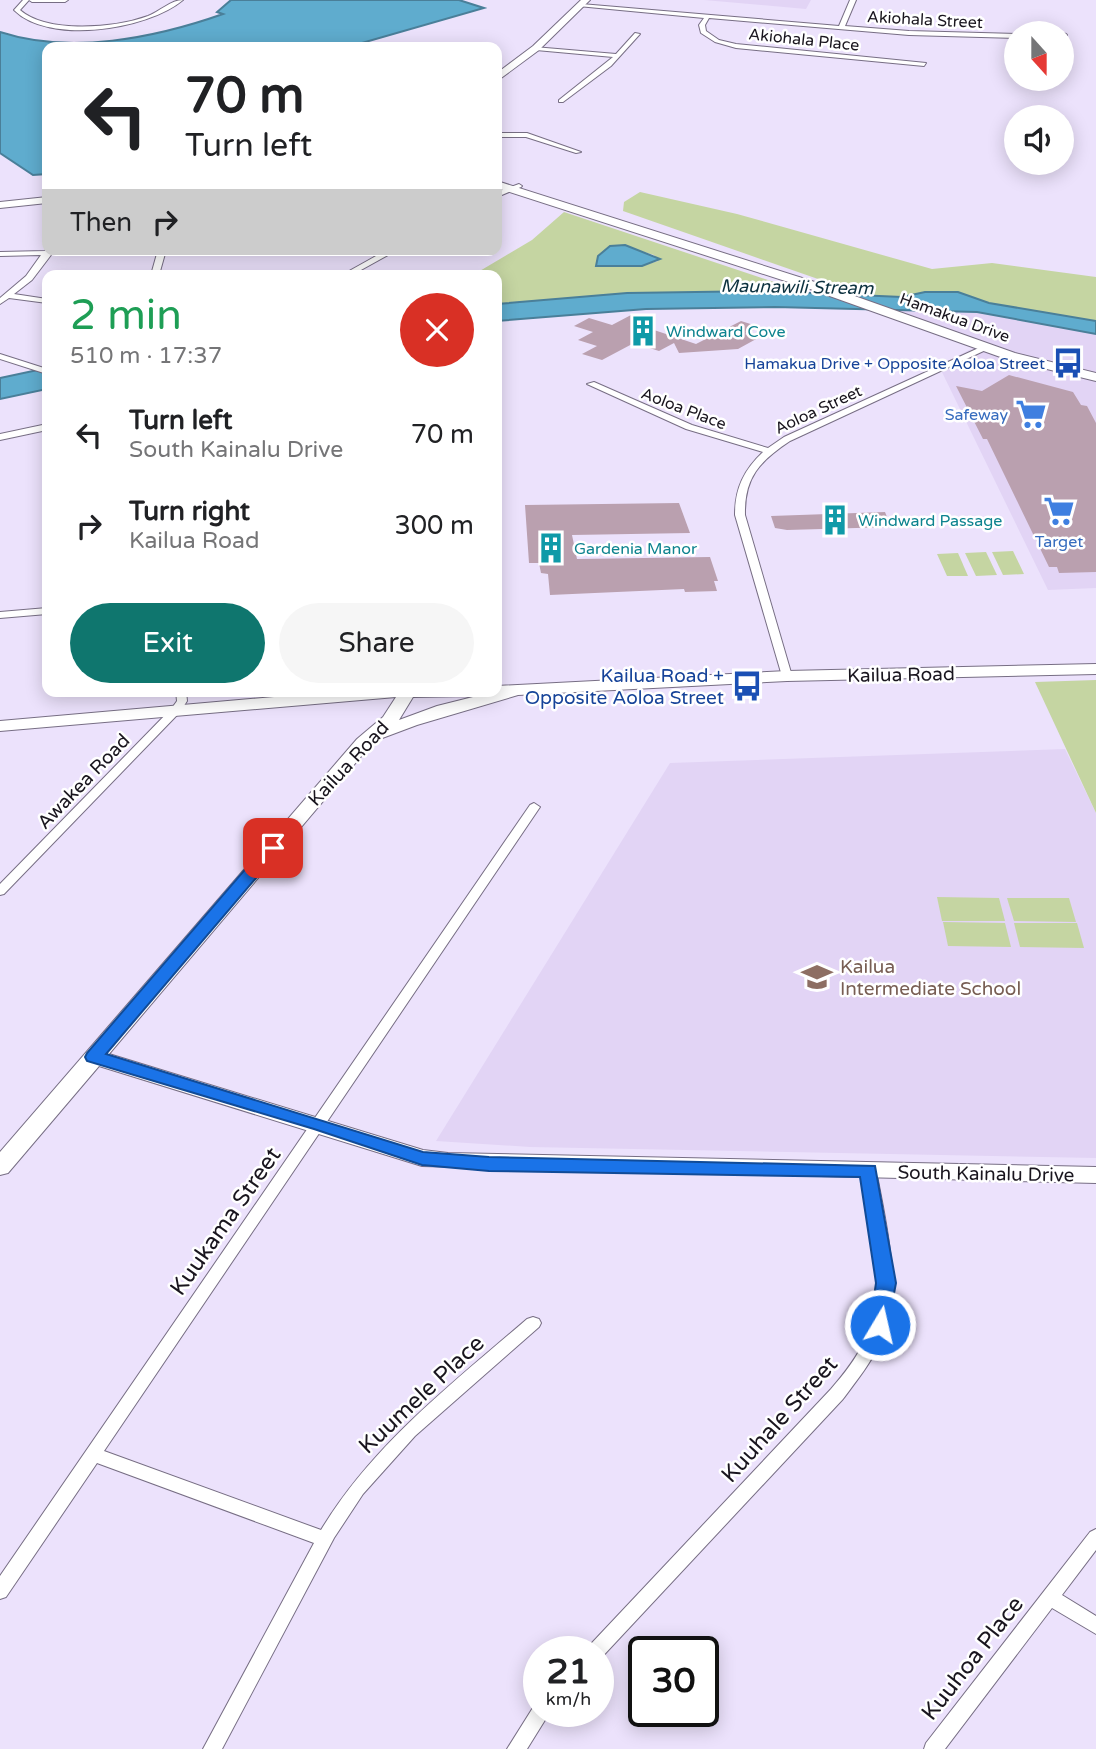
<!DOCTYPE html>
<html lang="en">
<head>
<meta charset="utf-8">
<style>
  :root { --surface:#fff; --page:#f6f6f6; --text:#202124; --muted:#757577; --accent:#0f766e }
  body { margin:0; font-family:"Varela Round",sans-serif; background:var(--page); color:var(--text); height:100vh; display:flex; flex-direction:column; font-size:26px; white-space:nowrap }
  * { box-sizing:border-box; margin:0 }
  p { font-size:23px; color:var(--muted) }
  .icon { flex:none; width:38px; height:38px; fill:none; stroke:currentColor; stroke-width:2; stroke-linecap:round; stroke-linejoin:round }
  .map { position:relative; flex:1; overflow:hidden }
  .panel { position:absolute; left:42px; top:270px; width:460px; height:427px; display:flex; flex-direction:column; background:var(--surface); border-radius:14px; box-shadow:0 4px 18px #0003 }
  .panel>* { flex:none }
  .banner { position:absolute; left:42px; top:42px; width:460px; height:214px; border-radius:14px; box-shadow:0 4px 18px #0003; background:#fff; color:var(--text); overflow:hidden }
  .needle { width:46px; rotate:159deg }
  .fabs { position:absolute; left:1004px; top:21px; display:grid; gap:14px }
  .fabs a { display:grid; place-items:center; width:70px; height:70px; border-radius:50%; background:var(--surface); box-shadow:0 4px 18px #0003; font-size:35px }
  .speed { position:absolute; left:523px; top:1636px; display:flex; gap:14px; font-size:35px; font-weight:700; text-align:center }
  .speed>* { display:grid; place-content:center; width:91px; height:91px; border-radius:50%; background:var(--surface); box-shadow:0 4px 18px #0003; line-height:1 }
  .speed small { font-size:18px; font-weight:400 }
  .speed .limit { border:4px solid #111; border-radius:10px; background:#fff; color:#111 }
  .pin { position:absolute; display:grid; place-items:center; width:60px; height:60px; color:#fff; margin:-30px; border-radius:14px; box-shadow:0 4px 10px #0006 }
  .me { position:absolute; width:77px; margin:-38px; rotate:9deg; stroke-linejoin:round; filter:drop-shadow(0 0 5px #0008) }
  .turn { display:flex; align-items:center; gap:24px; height:147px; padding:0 28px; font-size:32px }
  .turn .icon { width:91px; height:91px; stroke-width:2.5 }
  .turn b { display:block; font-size:49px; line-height:60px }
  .then { display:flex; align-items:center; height:66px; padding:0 28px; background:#0003; gap:14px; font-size:26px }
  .round { display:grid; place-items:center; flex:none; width:74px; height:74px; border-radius:37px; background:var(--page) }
  .overview { display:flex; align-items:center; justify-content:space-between; height:119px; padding:0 28px }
  h1 { font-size:42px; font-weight:600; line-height:52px; color:#1e9e55 }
  .action { display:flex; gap:14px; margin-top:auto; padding:14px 28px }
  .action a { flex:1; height:80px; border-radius:42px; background:var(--accent); color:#fff; font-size:28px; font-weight:600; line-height:80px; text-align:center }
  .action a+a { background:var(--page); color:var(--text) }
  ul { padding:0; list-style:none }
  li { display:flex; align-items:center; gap:21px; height:91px; padding:0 28px }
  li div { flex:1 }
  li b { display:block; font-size:26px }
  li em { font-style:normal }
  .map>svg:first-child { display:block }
  .built { fill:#e2d4f5 }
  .green { fill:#c5d5a2; fill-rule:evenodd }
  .water { fill:#5facce; stroke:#4a7f99; stroke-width:2 }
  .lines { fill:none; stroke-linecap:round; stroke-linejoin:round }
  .stream { stroke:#4a7f99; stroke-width:2.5 }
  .building { fill:#baa0af }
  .street-casing { stroke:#776e84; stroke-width:2 }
  .secondary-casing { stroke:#776e84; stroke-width:2 }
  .street { fill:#fff; fill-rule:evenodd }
  .secondary { fill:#fff; fill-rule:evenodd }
  .route { fill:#1a73e8; stroke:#114b97; stroke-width:2 }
  .labels { text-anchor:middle; stroke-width:5; stroke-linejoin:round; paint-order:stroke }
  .far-street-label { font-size:16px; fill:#19151e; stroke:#fff }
  .far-culture-label { font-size:16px; fill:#0d838f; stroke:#fff; text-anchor:start }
  .far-transit-label { font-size:16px; fill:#164399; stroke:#fff; text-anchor:end }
  .far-shop-label { font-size:16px; fill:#366cbe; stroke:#fff; text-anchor:end }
  .far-water-label { font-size:18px; font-style:italic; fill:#0c313f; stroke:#fff }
  .street-label { font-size:19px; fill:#19151e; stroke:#fff }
  .transit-label { font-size:19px; fill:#164399; stroke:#fff; text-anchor:end }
  .education-label { font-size:19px; fill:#785e54; stroke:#fff; text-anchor:start }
  .near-street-label { font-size:23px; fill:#19151e; stroke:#fff }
</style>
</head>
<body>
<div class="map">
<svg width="1096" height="1749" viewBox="0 0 1096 1749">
  <rect width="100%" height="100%" fill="#ece2fc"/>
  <g class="built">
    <polygon points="704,0 811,0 806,9"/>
    <polygon points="890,310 977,312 1096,334 1096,588 1048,590 939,366 982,343"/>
    <polygon points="1065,749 1096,813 1096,1158 530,1147 436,1141 670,763"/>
  </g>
  <g class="green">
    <polygon points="640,192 737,214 932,269 992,263 1096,277 1096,321 989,303 958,292 930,292 903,297 864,295 623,211 624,202"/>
    <path d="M564,212L804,292L627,293L497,304V275H473L532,240ZM621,245L654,255L658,261L642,266L599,267L598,256L610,246Z"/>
    <polygon points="1013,551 1024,574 1003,575 992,552"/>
    <polygon points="986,552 997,575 976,576 965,553"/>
    <polygon points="958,553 968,576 947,576 937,554"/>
    <polygon points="1096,680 1096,813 1035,682"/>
    <polygon points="937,897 999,898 1005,921 942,921"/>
    <polygon points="1007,898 1069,898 1076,922 1014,921"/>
    <polygon points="943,922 1005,923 1011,947 948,946"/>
    <polygon points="1014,923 1077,923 1084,948 1020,947"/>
  </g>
  <g class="water">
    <path d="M231,0H459L484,8L348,47H47V174L33,175L0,153V32C70,55 155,38 223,14L217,12Z"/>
    <polygon points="625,245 660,259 642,266 596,266 598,256 610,246"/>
    <polygon points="765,291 902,297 925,292 958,292 989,303 1096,321 1096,334 977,312 775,307 646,309 497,321 497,304 627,293"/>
    <polygon points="47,368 47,389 0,399 0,378"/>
  </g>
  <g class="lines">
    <polyline class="stream" points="897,16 914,17"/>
  </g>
  <g class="building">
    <polygon points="631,315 651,321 642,326 696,344 741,321 760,327 745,334 758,338 738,349 679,353 674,343 659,351 634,343 602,360 582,354 597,346 578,340 593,332 574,326 589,318 612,325"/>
    <polygon points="1009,375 1073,392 1081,405 1087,406 1096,423 1096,572 1059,573 1057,567 1049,567 987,439 983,439 956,386 982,391"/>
    <polygon points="679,503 690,533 572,535 577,559 710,557 718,581 714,581 717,591 685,592 684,589 550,595 548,574 541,573 539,563 529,563 525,505"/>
    <polygon points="885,512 891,527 787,530 775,528 771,516"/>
  </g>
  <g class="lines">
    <g class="street-casing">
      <g id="street">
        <path d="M23,0H29L20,10C48,34 115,28 148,16C160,11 171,0 183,0C147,30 49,45 14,10Z"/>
        <polygon points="29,0 68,0 65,2 32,2"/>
        <polygon points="850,0 856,0 845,26 909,31 1017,34 1017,38 909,35 709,18 705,25 706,31 719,40 736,44 926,63 924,66 736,48 715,42 701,33 699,25 704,18 578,6 581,4 839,26"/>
        <polygon points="635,33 640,34 611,66 563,102 559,102 559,100 613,57 536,50 534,47 616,54"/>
        <polygon points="1062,33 1066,34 1067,35 1062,37"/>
        <polygon points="497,133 527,133 581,152 576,153 526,137 497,137"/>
        <polygon points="519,184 522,186 521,187 497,197 497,192"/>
        <polygon points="47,248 47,250 53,250 51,255 32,280 14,294 47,299 47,303 9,298 0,304 0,298 26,276 41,255 0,256 0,252 45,251"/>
        <polygon points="158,250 166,250 159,275 151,275"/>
        <polygon points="275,250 269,253 265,251 266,250"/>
        <polygon points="358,250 371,250 381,253 387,250 397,250 352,275 342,275 376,256"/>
        <path d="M983,346L990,348L790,441C760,461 744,477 745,515L792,676L787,679L782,676L735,515C735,488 744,470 763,452L686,429L587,384L594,382L692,425L768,448L784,437Z"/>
        <polygon points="0,354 47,369 47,374 0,359"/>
        <polygon points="47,424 47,430 0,440 0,434"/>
        <polygon points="47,608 47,614 0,618 0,612"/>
        <polygon points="176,691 186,691 187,701 180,712 4,894 0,895 0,884 172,708 177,701"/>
        <path d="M534,803L540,807L104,1451L321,1530C373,1444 453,1383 527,1319L533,1317L539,1319L541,1323L539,1327L415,1436L363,1494L334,1538L222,1749H203L314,1543L97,1463L6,1597L0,1599V1576L530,805Z"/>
        <path d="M869,1165L874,1166L876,1170C886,1225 903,1286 881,1340C872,1362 857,1380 843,1399L601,1658L598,1659V1652H586L589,1646L831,1389C844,1374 856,1359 865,1340C889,1287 871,1224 862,1170L864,1166Z"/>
        <polygon points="1096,1529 1096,1550 1062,1595 1096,1616 1096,1634 1052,1608 945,1749 924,1749 926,1743 1090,1532"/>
        <polygon points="539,1704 539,1712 550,1712 527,1749 507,1749 534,1706"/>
      </g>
    </g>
    <g class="secondary-casing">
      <g id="secondary">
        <polygon points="581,0 590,0 539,50 497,81 497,73 533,46"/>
        <polygon points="497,181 818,283 1015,353 1096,373 1096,381 1006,359 810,289 497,188"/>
        <polygon points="47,197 47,203 0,208 0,202"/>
        <polygon points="1096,664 1096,674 787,681 518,695 417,725 377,740 369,747 109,1054 423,1150 448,1153 1096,1167 1096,1183 422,1166 99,1066 8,1173 0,1175 0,1152 357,739 383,717 396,697 0,731 0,721 343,691 478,691 470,696 413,697 399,720 437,706 497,691 497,686 787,671"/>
      </g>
    </g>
    <use href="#street" class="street"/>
    <use href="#secondary" class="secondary"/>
  </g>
  <polygon class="route" points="273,843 279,844 279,851 106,1054 423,1152 489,1157 875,1166 896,1283 887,1330 873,1330 870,1325 876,1283 860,1177 489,1171 422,1165 314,1129 87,1061 85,1057 87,1053 267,844"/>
  <defs>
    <g id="building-bare" transform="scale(2.415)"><path d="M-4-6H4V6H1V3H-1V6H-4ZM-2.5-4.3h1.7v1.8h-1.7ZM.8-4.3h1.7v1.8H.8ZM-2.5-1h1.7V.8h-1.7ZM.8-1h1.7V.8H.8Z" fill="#0f9aa8" stroke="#fff" stroke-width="2.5" paint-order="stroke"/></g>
    <g id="bus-bare" transform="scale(2.415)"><path d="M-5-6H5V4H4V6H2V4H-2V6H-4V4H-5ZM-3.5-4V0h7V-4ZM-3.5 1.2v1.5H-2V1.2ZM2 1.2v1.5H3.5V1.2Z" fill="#1a4fb4" stroke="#fff" stroke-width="2.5" paint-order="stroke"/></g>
    <g id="supermarket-bare" transform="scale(2.415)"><path d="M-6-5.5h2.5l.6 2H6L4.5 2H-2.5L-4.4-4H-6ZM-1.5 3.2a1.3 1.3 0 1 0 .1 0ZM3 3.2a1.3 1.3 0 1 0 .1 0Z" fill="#3f7fe0" stroke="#fff" stroke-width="2.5" paint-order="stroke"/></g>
    <g id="school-bare" transform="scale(2.415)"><path d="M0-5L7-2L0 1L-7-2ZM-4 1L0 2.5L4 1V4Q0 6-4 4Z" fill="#8d6e63" stroke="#fff" stroke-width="2.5" paint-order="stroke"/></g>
  </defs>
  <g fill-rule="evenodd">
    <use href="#building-bare" x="643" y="331"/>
    <use href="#bus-bare" x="1068" y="363"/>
    <use href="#supermarket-bare" x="1031" y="414"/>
    <use href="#supermarket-bare" x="1059" y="511"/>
    <use href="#building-bare" x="835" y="520"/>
    <use href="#building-bare" x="551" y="548"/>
    <use href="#bus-bare" x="747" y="686"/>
    <use href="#school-bare" x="817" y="977"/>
  </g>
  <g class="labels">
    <g class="far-street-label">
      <text transform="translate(925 19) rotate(3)" y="6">Akiohala Street</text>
      <text transform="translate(804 39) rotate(6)" y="6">Akiohala Place</text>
      <text transform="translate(955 317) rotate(20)" y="6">Hamakua Drive</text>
      <text transform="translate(684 408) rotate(21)" y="6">Aoloa Place</text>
      <text transform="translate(818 409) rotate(-25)" y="6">Aoloa Street</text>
    </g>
    <g class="far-culture-label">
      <text x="666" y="337">Windward Cove</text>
      <text x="858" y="526">Windward Passage</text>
      <text x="574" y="554">Gardenia Manor</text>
    </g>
    <g class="far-transit-label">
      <text x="1045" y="369">Hamakua Drive + Opposite Aoloa Street</text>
    </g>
    <g class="far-shop-label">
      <text x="1008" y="420">Safeway</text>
      <text x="1059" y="547" text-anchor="middle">Target</text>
    </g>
    <g class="far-water-label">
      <text transform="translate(797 287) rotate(1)" y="6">Maunawili Stream</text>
    </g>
    <g class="street-label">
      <text transform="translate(901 674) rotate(-1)" y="7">Kailua Road</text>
      <text transform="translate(348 763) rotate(-47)" y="7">Kailua Road</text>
      <text transform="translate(83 781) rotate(-46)" y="7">Awakea Road</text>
      <text transform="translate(986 1173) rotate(1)" y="7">South Kainalu Drive</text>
    </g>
    <g class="transit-label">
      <text x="724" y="682">Kailua Road +<tspan x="724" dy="22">Opposite Aoloa Street</tspan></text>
    </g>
    <g class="education-label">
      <text x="840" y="973">Kailua<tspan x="840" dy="22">Intermediate School</tspan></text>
    </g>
    <g class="near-street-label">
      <text transform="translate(225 1221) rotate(-55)" y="8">Kuukama Street</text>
      <text transform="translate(421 1394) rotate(-43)" y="8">Kuumele Place</text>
      <text transform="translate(779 1419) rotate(-48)" y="8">Kuuhale Street</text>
      <text transform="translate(972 1658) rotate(-52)" y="8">Kuuhoa Place</text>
    </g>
  </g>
</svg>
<div class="fabs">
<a><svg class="needle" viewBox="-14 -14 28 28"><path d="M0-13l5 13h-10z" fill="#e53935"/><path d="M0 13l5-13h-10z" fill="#757577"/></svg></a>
<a><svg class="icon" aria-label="sound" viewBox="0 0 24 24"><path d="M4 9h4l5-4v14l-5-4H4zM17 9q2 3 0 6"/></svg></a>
</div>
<div class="speed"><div>21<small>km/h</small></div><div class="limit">30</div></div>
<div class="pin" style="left:273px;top:848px;background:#d93025"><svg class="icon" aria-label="arrive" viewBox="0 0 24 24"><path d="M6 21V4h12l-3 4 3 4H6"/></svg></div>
<svg class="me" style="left:880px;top:1325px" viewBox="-20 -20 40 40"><circle r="17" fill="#1a73e8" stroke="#fff" stroke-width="3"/><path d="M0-11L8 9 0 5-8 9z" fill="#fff"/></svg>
<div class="banner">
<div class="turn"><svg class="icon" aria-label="left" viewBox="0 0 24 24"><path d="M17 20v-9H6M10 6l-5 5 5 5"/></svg><div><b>70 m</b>Turn left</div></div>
<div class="then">Then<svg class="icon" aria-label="right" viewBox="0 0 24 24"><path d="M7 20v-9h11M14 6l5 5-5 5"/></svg></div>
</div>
<section class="panel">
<div class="overview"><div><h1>2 min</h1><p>510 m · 17:37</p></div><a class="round" style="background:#d93025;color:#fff"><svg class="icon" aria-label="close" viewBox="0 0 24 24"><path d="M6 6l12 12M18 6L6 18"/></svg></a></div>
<ul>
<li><svg class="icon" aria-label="left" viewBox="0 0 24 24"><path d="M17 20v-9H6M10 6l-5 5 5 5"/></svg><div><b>Turn left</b><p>South Kainalu Drive</p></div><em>70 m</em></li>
<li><svg class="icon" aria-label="right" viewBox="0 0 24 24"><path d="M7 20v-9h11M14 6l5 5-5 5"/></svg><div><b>Turn right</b><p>Kailua Road</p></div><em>300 m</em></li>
</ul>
<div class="action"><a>Exit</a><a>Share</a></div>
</section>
</div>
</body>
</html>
